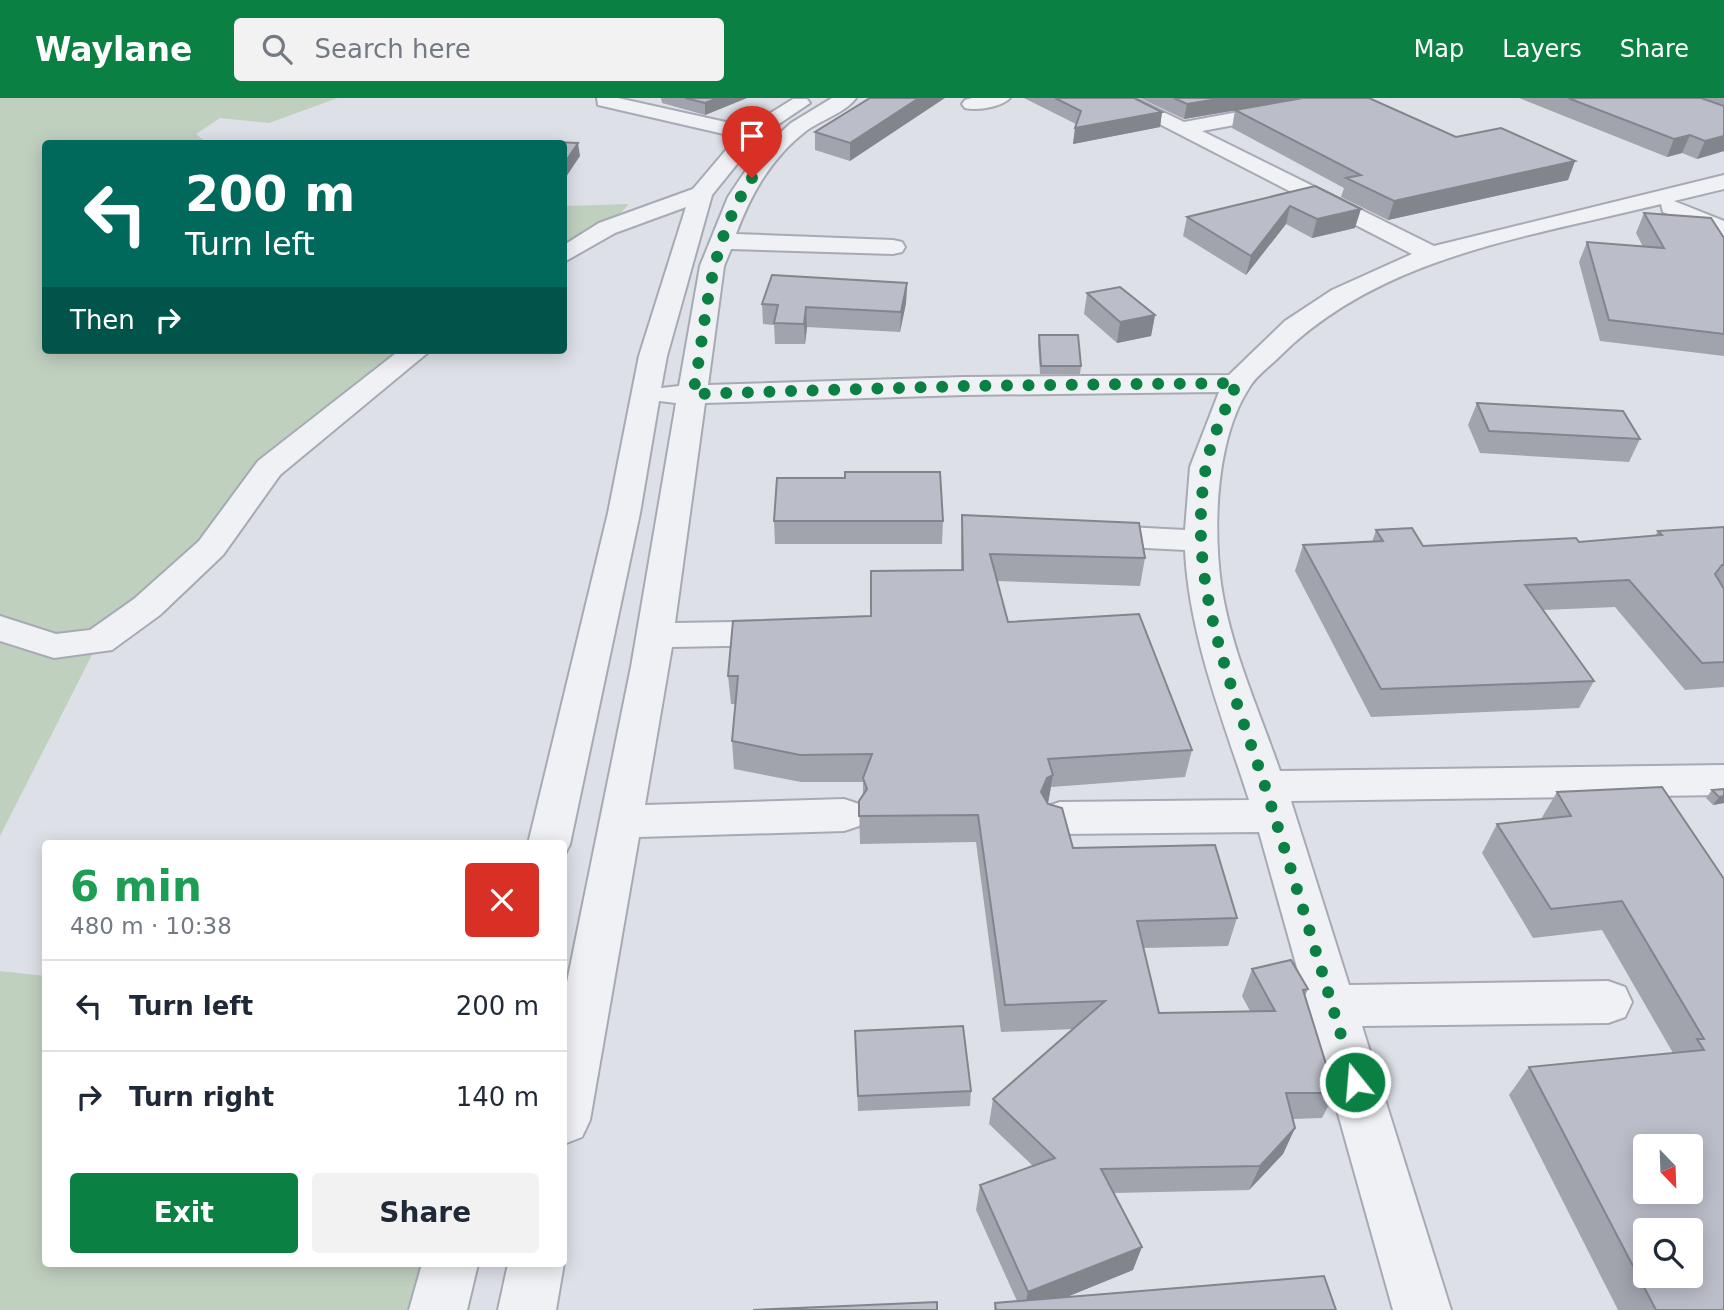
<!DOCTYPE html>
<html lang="en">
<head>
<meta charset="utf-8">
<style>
  :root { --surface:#fff; --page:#f2f2f3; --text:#1f2937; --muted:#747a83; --line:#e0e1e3; --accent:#0b8043 }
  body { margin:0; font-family:"DejaVu Sans",sans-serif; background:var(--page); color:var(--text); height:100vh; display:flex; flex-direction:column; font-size:26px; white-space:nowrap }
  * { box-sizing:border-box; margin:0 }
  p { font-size:23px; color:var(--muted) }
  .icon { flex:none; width:38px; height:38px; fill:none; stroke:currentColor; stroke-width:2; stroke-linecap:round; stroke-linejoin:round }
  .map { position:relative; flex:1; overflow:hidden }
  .sheet { position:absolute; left:42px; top:742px; width:525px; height:427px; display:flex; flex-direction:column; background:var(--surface); border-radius:7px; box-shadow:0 4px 18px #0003 }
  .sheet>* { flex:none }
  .banner { position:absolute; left:42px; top:42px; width:525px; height:214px; border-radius:7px; box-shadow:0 4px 18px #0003; background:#00695c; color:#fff; overflow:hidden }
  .needle { width:46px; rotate:157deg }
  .tools { position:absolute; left:1633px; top:1036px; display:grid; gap:14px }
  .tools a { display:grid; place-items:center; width:70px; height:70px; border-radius:7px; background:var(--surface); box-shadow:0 4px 18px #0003; font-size:35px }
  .pin { position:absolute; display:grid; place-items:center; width:60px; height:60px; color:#fff; margin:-72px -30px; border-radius:50% 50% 50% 0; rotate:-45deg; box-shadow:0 0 7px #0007 }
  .pin .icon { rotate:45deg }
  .me { position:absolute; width:77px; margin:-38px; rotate:343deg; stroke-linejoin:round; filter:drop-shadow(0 0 5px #0008) }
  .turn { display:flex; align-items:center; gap:24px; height:147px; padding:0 28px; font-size:32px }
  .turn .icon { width:91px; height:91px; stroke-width:2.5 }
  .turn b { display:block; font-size:49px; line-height:60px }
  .then { display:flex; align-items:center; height:66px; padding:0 28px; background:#0003; gap:14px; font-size:26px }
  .round { display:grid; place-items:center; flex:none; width:74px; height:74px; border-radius:7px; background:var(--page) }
  .summary { display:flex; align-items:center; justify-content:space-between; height:119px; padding:0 28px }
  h1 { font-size:42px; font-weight:700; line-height:52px; color:#1e9e55 }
  .action { display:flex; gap:14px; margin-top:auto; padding:14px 28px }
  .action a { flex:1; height:80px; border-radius:7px; background:var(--accent); color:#fff; font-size:28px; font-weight:700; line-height:80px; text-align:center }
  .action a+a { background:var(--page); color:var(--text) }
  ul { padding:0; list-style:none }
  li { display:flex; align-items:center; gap:21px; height:91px; padding:0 28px; border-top:2px solid var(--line) }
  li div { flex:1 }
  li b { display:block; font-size:26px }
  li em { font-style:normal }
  header { display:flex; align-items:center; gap:42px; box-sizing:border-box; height:98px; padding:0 35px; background:var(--accent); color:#fff }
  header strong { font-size:33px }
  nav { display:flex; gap:38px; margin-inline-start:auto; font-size:24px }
  .search { width:490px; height:63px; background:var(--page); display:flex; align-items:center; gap:18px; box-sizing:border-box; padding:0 24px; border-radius:7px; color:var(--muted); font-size:26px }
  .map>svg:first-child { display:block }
  .green { fill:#c0d0bf }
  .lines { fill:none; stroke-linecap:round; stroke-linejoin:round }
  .minor-casing { stroke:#a6aab4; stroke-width:4 }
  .minor { fill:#f0f1f5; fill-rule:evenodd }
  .wall { fill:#a1a3ad }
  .shaded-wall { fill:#83858d }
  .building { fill:#bbbec9; stroke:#83858d; stroke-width:2; fill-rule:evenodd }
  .route { stroke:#0b8043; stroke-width:12; stroke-dasharray:0 21.6 }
</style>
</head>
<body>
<header>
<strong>Waylane</strong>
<div class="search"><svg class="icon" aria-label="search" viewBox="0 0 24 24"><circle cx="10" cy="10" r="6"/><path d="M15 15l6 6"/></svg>Search here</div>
<nav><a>Map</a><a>Layers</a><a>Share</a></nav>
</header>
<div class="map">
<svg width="1724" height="1212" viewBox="0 0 1724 1212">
  <rect width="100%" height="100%" fill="#dde0e7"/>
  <g class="green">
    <polygon points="0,0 338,0 269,25 220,20 196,36 207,45 46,46 46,252 417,252 269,370 211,450 99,543 0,738"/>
    <polygon points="629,106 607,130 564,157 564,108"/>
    <polygon points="0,873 45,878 46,1166 449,1166 437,1212 0,1212"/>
  </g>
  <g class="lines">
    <g class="minor-casing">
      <g id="minor">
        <path d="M597,0H618L748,29L793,1H807L810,5L758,40L712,97L667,258L661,290L679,288L700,168L728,99L756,57L791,25L832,0H856C845,15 821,22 806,33C771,60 751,96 736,136L893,142L902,144L905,149L902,154L893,156L731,151L724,168L708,287L964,279L1229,277L1285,223L1332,192L1412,156L1109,0H1134L1184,24L1314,0H1356L1346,6L1202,33L1434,148L1724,77V91L1674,103L1724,123V139L1663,114L1661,106C1528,139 1380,158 1279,259C1269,269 1256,278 1249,290C1216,341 1213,427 1221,486C1230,549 1259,612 1280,673L1724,667V697L1291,703L1349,887L1608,883L1625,889L1632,904L1625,919L1608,925L1362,928L1451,1212H1393L1259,734L1060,736L1045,731L1039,720L1045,709L1060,704L1249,702C1223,621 1189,538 1185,452L1088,447L1076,444L1071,437L1076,430L1088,427L1185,432L1190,369L1219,294L964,297L705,305L675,525L785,523L798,527L803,535L798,543L785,547L672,549L645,707L844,701L859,706L865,717L859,728L844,733L639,739L590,1022L582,1039L564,1046V899L631,569L676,305L659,303L640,415L570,746L564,758V746H528L608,415L639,258L686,109L615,135L564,164V147L599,125L693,91L737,39L598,7Z"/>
        <path d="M972,0H1010C1002,9 977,13 965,10L962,6L965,2Z"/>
        <polygon points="400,252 431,252 280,377 223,457 160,517 112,552 54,560 0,543 0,518 56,536 90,532 134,501 199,443 258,363"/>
        <polygon points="422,1166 478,1166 467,1212 409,1212"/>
        <polygon points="508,1166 564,1165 556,1212 498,1212"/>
      </g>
    </g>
    <use href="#minor" class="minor"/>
  </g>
  <g class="wall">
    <polygon points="661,0 747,0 705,17 662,5"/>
    <polygon points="870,0 850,63 815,52 815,34"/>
    <polygon points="1024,0 1134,0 1162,14 1160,29 1073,46 1076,26"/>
    <polygon points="1140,0 1369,0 1456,39 1575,63 1568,82 1388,122 1341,99 1344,90 1232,30 1235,12 1238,12 1184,21"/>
    <polygon points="1519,0 1724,0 1724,53 1697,61 1682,55 1667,59"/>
    <polygon points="1315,88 1355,130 1312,140 1286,126 1246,177 1183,138 1187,119"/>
    <polygon points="1644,115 1724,140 1724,258 1600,243 1579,164 1587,144 1643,149 1636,135"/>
    <polygon points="907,185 906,205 900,234 807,229 805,246 775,246 774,227 763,226 762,206"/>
    <polygon points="1087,195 1155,217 1151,238 1117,245 1084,216"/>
    <polygon points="1039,237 1081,268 1080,276 1040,276 1038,245"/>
    <polygon points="1477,305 1640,341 1629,364 1480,355 1468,327"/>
    <polygon points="845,380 943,423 942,446 775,446 774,423"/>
    <polygon points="962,417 1145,460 1140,488 997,483 1008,524 1192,652 1185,679 1051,689 1048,705 1073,750 1237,820 1228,848 1143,850 1159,915 1250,913 1242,898 1252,871 1308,891 1305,898 1335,995 1322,1020 1293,1021 1295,1030 1283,1056 1249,1092 1113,1095 1133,1172 1066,1199 1336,1212 994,1212 995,1205 1017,1203 976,1112 980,1087 1033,1068 989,1026 993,1001 1074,931 1001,934 976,744 860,746 859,703 863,697 863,684 801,684 734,671 732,643 735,606 731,606 728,578 871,518 961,472 961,444"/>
    <polygon points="1724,429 1724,589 1685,592 1615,509 1543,512 1594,583 1579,610 1371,619 1295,473 1303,447 1372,444 1376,432 1423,448 1579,444 1655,438 1658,433"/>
    <polygon points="1712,692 1724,705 1713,707 1706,700"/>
    <polygon points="1557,694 1724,781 1724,1212 1618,1212 1509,997 1529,969 1673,955 1602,832 1533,840 1482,755 1497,726 1541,721"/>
    <polygon points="855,933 971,993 970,1008 858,1013"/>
  </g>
  <g class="shaded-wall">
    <polygon points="718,0 747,0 705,17 705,5"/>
    <polygon points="919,0 945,0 850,63 850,45"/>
    <polygon points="1224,0 1307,0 1184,21 1187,6"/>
    <polygon points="1162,14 1160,29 1073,46 1075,30"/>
    <polygon points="1690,37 1682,55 1667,59 1674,41"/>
    <polygon points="1724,38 1724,53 1697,61 1705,43"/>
    <polygon points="578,45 580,58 564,82 564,66"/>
    <polygon points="1575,63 1568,82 1388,122 1394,103"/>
    <polygon points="1290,108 1286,126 1246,177 1251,158"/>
    <polygon points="1361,111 1355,130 1312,140 1317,121"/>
    <polygon points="907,185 906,205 900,234 901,214"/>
    <polygon points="806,209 807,229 805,246 804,226"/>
    <polygon points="1155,217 1151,238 1117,245 1120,224"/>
    <polygon points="1053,677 1048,705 1041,694 1047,680"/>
    <polygon points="1724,698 1724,705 1713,707 1719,699"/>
    <polygon points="1295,1030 1283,1056 1249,1092 1260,1068"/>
    <polygon points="1142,1149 1133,1172 1035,1212 1024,1212 1028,1194"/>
  </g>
  <g class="building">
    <polygon points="685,0 718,0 705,5"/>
    <polygon points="870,0 919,0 850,45 815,34"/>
    <polygon points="1055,0 1134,0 1162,14 1075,30 1081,13"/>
    <polygon points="1174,0 1224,0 1187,6"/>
    <polygon points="1303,0 1369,0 1456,39 1501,30 1575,63 1394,103 1346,80 1361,77 1235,12"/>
    <polygon points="1568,0 1701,0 1724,8 1724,38 1705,43 1690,37 1674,41"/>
    <polygon points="527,43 578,45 564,66 564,46 525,46"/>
    <polygon points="1315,88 1361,111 1317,121 1290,108 1251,158 1187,119"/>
    <polygon points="1644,115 1711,120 1724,140 1724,236 1609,222 1587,144 1664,150"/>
    <polygon points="772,177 907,185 901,214 806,209 804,226 774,225 778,207 762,206"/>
    <polygon points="1120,189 1155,217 1120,224 1087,195"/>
    <polygon points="1039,237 1078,237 1081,268 1041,268"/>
    <polygon points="1477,305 1623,313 1640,341 1489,333"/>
    <polygon points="845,374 940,374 943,423 774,423 777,380 845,380"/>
    <polygon points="962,417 1139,425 1145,460 990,456 1008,524 1139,516 1192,652 1048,661 1053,677 1047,680 1041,694 1048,706 1062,710 1073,750 1215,747 1237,820 1137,823 1159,915 1275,913 1252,871 1291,862 1308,891 1303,892 1335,995 1286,995 1295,1030 1260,1068 1101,1071 1142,1149 1028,1194 980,1087 1055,1060 993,1001 1105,903 1005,907 978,717 859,718 859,703 867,691 863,680 872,656 800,657 732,643 738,578 728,578 733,523 871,518 871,473 963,472"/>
    <polygon points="1724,429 1724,467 1722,467 1715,476 1724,491 1724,564 1702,565 1629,482 1525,487 1594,583 1381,591 1303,447 1383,443 1376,432 1412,430 1423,448 1576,440 1579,444 1662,437 1658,433"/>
    <path d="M1662,689L1724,781V1212H1656L1529,969L1704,952L1697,941H1704L1622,803L1551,811L1497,726L1571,718L1557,694ZM1645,1048H1690V1094H1645ZM1645,1132H1690V1178H1645Z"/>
    <polygon points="1724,691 1724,698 1719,699 1712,692"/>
    <polygon points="963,928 971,993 858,998 855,933"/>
    <polygon points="1324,1178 1336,1212 996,1212 995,1205"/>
    <polygon points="937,1204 937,1212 753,1212"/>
  </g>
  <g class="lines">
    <path class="route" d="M752,80C706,150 708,218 693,296L964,288L1237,285C1225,312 1211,340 1206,369C1184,487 1236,595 1270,704C1299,797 1327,890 1355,984"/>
  </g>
</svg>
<div class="tools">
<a><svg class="needle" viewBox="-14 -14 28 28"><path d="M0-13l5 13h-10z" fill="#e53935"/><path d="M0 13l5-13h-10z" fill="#747a83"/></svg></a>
<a><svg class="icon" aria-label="search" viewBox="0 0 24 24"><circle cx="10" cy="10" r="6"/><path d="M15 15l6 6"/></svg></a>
</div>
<div class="pin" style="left:752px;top:80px;background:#d93025"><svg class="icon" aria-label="arrive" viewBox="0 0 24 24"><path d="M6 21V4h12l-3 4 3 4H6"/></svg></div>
<svg class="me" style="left:1355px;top:984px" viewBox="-20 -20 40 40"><circle r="17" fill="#0b8043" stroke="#fff" stroke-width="3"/><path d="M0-11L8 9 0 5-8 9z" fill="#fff"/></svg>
<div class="banner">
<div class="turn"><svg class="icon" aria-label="left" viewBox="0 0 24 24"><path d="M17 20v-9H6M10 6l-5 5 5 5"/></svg><div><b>200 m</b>Turn left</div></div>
<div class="then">Then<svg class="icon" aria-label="right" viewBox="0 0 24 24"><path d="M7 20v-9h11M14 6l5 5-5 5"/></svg></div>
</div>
<section class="sheet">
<div class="summary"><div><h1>6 min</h1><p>480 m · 10:38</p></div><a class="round" style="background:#d93025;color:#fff"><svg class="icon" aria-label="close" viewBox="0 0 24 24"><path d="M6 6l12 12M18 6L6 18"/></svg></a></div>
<ul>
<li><svg class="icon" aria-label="left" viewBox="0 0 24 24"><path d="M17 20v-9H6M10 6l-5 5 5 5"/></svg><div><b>Turn left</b></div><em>200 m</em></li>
<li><svg class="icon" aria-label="right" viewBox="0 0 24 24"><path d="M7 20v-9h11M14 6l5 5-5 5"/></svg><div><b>Turn right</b></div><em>140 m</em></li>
</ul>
<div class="action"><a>Exit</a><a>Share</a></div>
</section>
</div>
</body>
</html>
